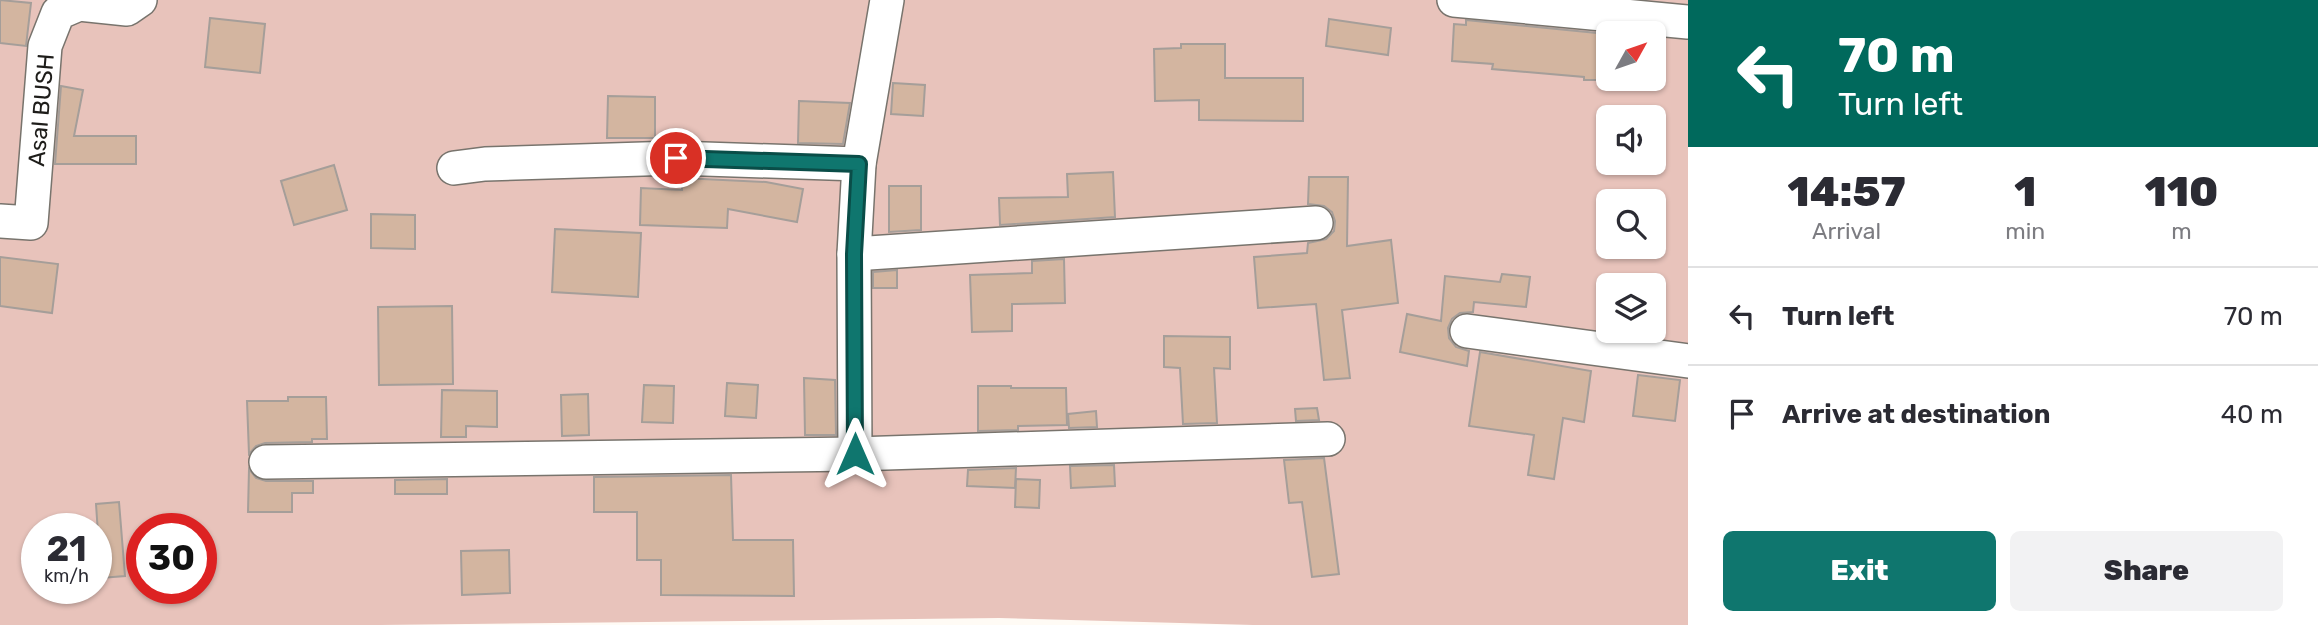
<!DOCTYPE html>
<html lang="en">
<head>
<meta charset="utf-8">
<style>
  :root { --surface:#fff; --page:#f2f2f3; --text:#2b2b33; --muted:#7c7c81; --line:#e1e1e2; --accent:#0f766e }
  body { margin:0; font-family:Rubik,sans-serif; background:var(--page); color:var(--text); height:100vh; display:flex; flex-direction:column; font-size:26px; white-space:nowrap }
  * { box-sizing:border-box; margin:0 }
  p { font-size:23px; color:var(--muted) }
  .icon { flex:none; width:38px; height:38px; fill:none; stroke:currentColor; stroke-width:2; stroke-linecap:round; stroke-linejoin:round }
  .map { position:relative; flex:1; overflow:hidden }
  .side { display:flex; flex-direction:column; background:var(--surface); width:630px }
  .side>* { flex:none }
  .guide { background:#00695c; color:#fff; overflow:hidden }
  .needle { width:46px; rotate:50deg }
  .controls { position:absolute; left:1596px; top:21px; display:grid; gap:14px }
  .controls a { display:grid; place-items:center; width:70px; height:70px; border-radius:10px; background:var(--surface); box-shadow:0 2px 5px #0004; font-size:35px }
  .speed { position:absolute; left:21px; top:513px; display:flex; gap:14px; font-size:35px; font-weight:700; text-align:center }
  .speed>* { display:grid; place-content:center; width:91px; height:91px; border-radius:50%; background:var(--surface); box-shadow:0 2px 5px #0004; line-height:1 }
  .speed small { font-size:18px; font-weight:400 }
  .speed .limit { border:10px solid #d22; background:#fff; color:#111 }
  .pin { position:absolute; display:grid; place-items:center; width:60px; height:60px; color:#fff; margin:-30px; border:4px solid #fff; border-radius:50%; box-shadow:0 2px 7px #0007 }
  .me { position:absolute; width:77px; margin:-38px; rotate:0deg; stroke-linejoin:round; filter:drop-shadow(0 0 5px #0008) }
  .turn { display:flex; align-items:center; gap:24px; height:147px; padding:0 35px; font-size:32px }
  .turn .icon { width:91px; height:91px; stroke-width:2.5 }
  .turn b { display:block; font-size:49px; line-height:60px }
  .eta { display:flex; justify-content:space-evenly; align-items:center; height:119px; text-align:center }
  .eta b { font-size:42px; font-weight:800; line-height:49px }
  .primary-button { display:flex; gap:14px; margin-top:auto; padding:14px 35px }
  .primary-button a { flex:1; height:80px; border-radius:10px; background:var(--accent); color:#fff; font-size:28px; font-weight:800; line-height:80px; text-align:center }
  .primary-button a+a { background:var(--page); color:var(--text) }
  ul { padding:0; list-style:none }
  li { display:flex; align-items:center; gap:21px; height:98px; padding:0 35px; border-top:2px solid var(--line) }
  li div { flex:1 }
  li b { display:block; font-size:26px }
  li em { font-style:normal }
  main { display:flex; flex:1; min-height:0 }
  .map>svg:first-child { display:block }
  .green { fill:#e8c3bb; fill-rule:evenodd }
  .building { fill:#d3b5a0; stroke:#a59e99; stroke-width:2 }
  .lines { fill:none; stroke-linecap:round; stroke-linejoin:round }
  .minor-casing { stroke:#78746d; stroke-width:36 }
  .minor { stroke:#fff; stroke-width:33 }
  .route-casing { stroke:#0a4d48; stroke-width:18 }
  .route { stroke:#0f766e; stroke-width:12 }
  .labels { text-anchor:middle; stroke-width:7; stroke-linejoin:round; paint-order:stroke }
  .street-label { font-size:23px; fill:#1e1d1a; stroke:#fff }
</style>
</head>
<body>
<main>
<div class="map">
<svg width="1688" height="625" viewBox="0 0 1688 625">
  <rect width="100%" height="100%" fill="#fffbf5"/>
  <path class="green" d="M0,0H1688V625H1253L999,618L380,625H0ZM1608,33H1654V79H1608ZM1608,117H1654V163H1608ZM1608,201H1654V247H1608ZM1608,285H1654V331H1608ZM37,528H96V588H37ZM142,528H201V588H142Z"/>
  <g class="building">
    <polygon points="0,0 31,3 26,46 0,43"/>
    <polygon points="210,18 265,24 260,73 205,67"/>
    <polygon points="1329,19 1391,28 1388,55 1326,46"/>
    <polygon points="1466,20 1607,34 1608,80 1584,80 1584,77 1492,69 1493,64 1452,61 1454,24 1466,25"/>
    <polygon points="1181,44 1225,44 1225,78 1303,78 1303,121 1199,120 1199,100 1155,101 1154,49 1181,48"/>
    <polygon points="893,83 925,85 923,116 891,114"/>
    <polygon points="61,86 83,90 74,136 136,136 136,164 55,164"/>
    <polygon points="608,96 655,97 655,138 607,138"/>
    <polygon points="799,101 850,103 843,144 798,143"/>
    <polygon points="334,165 347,210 294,225 281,181"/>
    <polygon points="1113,172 1115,217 1000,225 999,198 1068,197 1067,174"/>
    <polygon points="1309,177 1348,177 1347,246 1391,240 1398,303 1342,310 1350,378 1324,380 1316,304 1258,308 1254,257 1307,253 1308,243 1326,239 1334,231 1335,221 1332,212 1324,206 1308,204"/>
    <polygon points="682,178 766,182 803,189 797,222 728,209 727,228 640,225 641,188 682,190"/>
    <polygon points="889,186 921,186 921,230 889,232"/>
    <polygon points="371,214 415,215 415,249 371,248"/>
    <polygon points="555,229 641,233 638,297 552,292"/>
    <polygon points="0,257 58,264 52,313 0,306"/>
    <polygon points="1064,259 1065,303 1012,304 1012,331 972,332 970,275 1032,273 1032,261"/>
    <polygon points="897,270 897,288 873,288 873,272"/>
    <polygon points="1502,274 1530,277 1526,307 1474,302 1473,312 1460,313 1452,319 1448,328 1449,338 1456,347 1469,351 1467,366 1400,352 1407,314 1441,321 1445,276 1500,282"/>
    <polygon points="452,306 453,384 379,385 378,307"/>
    <polygon points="1164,336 1230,337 1230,369 1214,368 1217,423 1183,424 1180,368 1164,367"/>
    <polygon points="1480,352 1591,371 1584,422 1563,418 1554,479 1528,475 1534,435 1469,426"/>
    <polygon points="1638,375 1680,380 1675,421 1633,416"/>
    <polygon points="804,378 835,380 836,435 805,435"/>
    <polygon points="727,383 758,385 756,418 725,416"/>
    <polygon points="644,385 674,386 673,423 642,422"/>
    <polygon points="978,386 1011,386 1011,388 1066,388 1067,425 1018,426 1018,430 978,431"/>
    <polygon points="442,390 497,391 497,427 466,426 466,437 441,437"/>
    <polygon points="588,394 589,435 562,436 561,395"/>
    <polygon points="288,397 326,397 327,439 312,439 312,442 265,443 256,446 249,454 247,401 288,401"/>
    <polygon points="1317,408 1319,420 1296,421 1295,409"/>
    <polygon points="1096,411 1097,427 1069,428 1068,414"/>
    <polygon points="1324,458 1339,574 1312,577 1302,502 1289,503 1284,460"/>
    <polygon points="1114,465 1115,486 1071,488 1070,466"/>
    <polygon points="1016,468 1015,488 967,486 968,470"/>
    <polygon points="249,469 256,478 266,481 313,481 313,493 292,493 292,512 248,512"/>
    <polygon points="731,475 733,540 793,540 794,596 661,595 661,560 637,560 637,512 594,512 594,477"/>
    <polygon points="447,479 447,494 395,494 395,480"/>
    <polygon points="1016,479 1040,480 1039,508 1015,507"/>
    <polygon points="119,502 125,576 101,578 96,504"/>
    <polygon points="509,550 510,593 462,595 461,551"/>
  </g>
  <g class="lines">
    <g class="minor-casing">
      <g id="minor">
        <polyline points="1454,0 1688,22"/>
        <polyline points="454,168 485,164 675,158 859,164"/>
        <polyline points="0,221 31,223 45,46 58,13 79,4 127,9 140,0"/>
        <polyline points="854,254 1316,223"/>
        <polyline points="1467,331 1688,361"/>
        <polyline points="855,454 854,254 859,164 887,0"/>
        <polyline points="266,462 855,454 1328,439"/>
      </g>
    </g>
    <use href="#minor" class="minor"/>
  </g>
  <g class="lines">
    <g class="route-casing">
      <polyline id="route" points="676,158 859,164 854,254 855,454"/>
    </g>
    <use href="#route" class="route"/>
  </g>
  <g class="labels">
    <g class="street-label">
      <text transform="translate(41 110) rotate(-85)" y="8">Asal BUSH</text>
    </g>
  </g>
</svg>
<div class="controls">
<a><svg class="needle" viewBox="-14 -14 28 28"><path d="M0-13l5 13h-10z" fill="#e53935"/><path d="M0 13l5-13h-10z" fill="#7c7c81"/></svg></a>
<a><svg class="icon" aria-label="sound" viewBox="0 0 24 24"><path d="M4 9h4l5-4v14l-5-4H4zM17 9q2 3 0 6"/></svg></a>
<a><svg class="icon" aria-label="search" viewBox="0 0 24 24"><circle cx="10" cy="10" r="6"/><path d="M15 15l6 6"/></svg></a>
<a><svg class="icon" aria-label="layers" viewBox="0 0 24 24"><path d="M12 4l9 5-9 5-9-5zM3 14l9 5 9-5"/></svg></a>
</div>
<div class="speed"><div>21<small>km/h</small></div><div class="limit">30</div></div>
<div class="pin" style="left:676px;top:158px;background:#d93025"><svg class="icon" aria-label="arrive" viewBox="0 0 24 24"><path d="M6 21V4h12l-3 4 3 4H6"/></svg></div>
<svg class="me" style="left:855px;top:454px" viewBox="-20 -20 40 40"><path d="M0-17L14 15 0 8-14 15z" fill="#0f766e" stroke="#fff" stroke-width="4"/></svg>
</div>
<section class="side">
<div class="guide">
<div class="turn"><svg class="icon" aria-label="left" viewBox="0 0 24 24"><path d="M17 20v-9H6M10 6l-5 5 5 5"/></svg><div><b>70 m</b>Turn left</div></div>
</div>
<div class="eta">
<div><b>14:57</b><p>Arrival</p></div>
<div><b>1</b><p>min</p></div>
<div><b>110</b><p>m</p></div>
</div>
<ul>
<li><svg class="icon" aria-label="left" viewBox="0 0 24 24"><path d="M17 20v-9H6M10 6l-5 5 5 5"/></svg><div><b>Turn left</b></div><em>70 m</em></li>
<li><svg class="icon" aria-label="arrive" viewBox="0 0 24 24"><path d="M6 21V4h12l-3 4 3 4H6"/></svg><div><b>Arrive at destination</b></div><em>40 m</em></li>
</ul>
<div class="primary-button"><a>Exit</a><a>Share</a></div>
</section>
</main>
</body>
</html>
